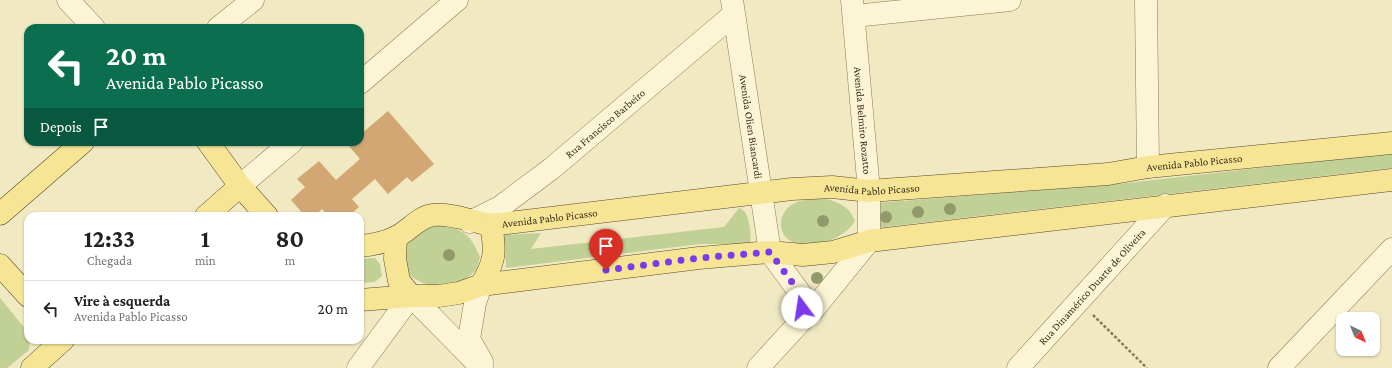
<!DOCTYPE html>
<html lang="pt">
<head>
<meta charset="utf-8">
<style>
  :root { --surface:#fff; --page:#f2f2f2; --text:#202124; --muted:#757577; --line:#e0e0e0 }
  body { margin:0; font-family:"Crimson Pro",serif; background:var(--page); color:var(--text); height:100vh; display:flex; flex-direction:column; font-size:15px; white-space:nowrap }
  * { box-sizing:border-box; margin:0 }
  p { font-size:13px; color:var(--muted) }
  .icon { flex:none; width:22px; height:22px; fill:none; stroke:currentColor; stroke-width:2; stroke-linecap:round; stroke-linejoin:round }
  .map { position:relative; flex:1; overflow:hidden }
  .drawer { position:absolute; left:24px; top:212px; width:340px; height:132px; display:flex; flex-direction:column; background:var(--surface); border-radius:12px; box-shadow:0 1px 3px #0004 }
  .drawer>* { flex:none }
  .guide { position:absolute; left:24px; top:24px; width:340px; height:122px; border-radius:12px; box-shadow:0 1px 3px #0004; background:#0b6e4f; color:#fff; overflow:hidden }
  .needle { width:26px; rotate:137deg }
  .controls { position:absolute; left:1336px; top:312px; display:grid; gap:8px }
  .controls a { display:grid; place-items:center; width:44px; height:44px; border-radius:8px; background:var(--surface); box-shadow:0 1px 3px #0004; font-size:20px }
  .pin { position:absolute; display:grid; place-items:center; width:34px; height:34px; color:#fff; margin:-41px -17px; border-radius:50% 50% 50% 0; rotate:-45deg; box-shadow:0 0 4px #0007 }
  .pin .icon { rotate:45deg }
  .me { position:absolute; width:44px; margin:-22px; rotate:346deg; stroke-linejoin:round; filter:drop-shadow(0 0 3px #0008) }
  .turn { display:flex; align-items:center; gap:14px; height:84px; padding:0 16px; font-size:18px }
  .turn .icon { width:52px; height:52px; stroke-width:2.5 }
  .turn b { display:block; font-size:28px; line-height:34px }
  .then { display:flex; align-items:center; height:38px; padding:0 16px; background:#0003; gap:8px; font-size:15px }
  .eta { display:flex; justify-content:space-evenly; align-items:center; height:68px; text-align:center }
  .eta b { font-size:24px; font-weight:700; line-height:28px }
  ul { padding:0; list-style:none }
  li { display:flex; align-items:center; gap:12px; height:56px; padding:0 16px; border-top:1px solid var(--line) }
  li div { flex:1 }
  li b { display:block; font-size:15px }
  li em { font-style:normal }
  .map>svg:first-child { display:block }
  .green { fill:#c1d094 }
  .building { fill:#d2a774 }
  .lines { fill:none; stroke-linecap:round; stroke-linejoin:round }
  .minor-casing { stroke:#8c7a57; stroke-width:23 }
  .tertiary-casing { stroke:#8c7a57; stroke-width:23 }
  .primary-casing { stroke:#59472c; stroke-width:23 }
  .path { stroke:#8c7a57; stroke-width:2.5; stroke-dasharray:3 2; stroke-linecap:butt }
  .minor { stroke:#fbf5d5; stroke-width:22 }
  .tertiary { stroke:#fbf5d5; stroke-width:22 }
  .primary { stroke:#f7e596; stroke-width:22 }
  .tree { fill:#92996a }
  .route { stroke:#7c3aed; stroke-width:7; stroke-dasharray:0 12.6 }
  .labels { text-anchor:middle; stroke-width:3; stroke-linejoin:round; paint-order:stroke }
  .street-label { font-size:11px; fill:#3b2f1d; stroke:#f8f2d1 }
</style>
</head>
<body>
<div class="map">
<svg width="1392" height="368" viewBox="0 0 1392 368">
  <rect width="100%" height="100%" fill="#f1e9c1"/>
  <g class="green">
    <polygon points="1392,153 1392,168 876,228 876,203 1118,184"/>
    <path d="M821,198C836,201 849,205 855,221C845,239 807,253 789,240C776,230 780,211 793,204C802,199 811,199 821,198Z"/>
    <path d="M739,208C751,212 750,233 751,244H700L506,268L505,246L501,235L541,233L531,249L724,227Z"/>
    <path d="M440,224C464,230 470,234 480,257L476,270L464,281L431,287L413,278L403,268V249L421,230Z"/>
    <polygon points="375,258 380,264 382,276 375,282 360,283 360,259"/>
    <polygon points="0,298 28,332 28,340 30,340 29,350 7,368 0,368"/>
  </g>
  <polygon class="building" points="388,111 434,164 412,182 407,177 388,194 375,179 352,199 359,207 349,216 328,216 322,209 314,216 305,216 291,200 305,187 297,179 319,161 336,180 360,159 348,145 351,142 360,142 360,135"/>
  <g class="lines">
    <g class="minor-casing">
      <g id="minor">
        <polyline points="68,0 94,28"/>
        <polyline points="1146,0 1148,167"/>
        <polyline points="854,16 1010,0"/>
        <path id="s1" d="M470,222L500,207L551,169L733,15"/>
        <polyline points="770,252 802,296 802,320"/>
        <polyline points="358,368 411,296"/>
        <polyline points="758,368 802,320 813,310 869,241"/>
        <path id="s2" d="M1018,368L1166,205"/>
        <polyline points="1279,368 1392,249"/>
      </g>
    </g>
    <g class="tertiary-casing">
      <g id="tertiary">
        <path id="s3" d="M732,0L770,252"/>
        <path id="s4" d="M852,0L869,191V241"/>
        <polyline points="218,28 253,0"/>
        <polyline points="360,83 457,0"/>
        <polyline points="240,186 292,142"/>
        <polyline points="481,285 475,303 469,339 482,362"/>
        <polyline points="411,296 482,368"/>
      </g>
    </g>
    <g class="primary-casing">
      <g id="primary">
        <polyline points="208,142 240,186 267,216"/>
        <polyline points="0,214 83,142"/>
        <polyline points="206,216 240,186"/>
        <polyline points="396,237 395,259 399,281 411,296"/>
        <path id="s5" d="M360,246C371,245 386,242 396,237C409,231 418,217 433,215C452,213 473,222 491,225L792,189L832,187L869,191L1108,174L1148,167L1392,143"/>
        <polyline points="0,265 28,296"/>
        <path d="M481,285C495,262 496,252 491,225"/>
        <polyline points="360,300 411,296 439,296 459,293 481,285 699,258 770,252 803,255 833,252 869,241 1392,180"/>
        <polyline points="32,368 63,340"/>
      </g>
    </g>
    <polyline class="path" points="1093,315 1147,368"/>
    <use href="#minor" class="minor"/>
    <use href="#tertiary" class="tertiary"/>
    <use href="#primary" class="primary"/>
  </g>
  <g class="tree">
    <circle cx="950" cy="209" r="6"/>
    <circle cx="918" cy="212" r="6"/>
    <circle cx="886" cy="217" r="6"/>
    <circle cx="823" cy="221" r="6"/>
    <circle cx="449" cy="255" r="6"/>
    <circle cx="817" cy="278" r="6"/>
  </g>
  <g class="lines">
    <polyline class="route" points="606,270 699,258 770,252 802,296 802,308"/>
  </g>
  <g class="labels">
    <g class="street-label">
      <text dy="4" stroke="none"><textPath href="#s4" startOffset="121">Avenida Belmiro Rozatto</textPath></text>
      <text dy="4" stroke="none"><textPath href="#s1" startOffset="168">Rua Francisco Barbeiro</textPath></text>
      <text dy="4" stroke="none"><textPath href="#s3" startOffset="128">Avenida Olien Biancardi</textPath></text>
      <text dy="4" stroke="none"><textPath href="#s5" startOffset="847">Avenida Pablo Picasso</textPath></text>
      <text dy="4" stroke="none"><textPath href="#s5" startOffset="523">Avenida Pablo Picasso</textPath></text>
      <text dy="4" stroke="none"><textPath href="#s5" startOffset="199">Avenida Pablo Picasso</textPath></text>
      <text dy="4" stroke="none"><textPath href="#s2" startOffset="110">Rua Dinamérico Duarte de Oliveira</textPath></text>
    </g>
  </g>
</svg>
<div class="controls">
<a><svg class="needle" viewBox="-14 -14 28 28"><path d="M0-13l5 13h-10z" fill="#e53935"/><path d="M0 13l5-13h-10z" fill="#757577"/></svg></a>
</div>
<div class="pin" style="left:606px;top:270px;background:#d93025"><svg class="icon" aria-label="arrive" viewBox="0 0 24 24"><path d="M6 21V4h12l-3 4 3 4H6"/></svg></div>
<svg class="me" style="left:802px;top:308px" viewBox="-20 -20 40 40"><circle r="19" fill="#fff"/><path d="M0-13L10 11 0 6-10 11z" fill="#7c3aed"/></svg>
<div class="guide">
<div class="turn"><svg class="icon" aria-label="left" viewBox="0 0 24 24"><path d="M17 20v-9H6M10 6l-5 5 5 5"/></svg><div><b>20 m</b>Avenida Pablo Picasso</div></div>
<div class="then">Depois<svg class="icon" aria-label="arrive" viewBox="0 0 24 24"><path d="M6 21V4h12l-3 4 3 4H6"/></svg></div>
</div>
<section class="drawer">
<div class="eta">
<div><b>12:33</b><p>Chegada</p></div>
<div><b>1</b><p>min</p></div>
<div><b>80</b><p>m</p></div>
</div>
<ul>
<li><svg class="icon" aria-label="left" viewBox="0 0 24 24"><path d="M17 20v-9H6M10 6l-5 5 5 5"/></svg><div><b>Vire à esquerda</b><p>Avenida Pablo Picasso</p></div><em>20 m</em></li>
</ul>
</section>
</div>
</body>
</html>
